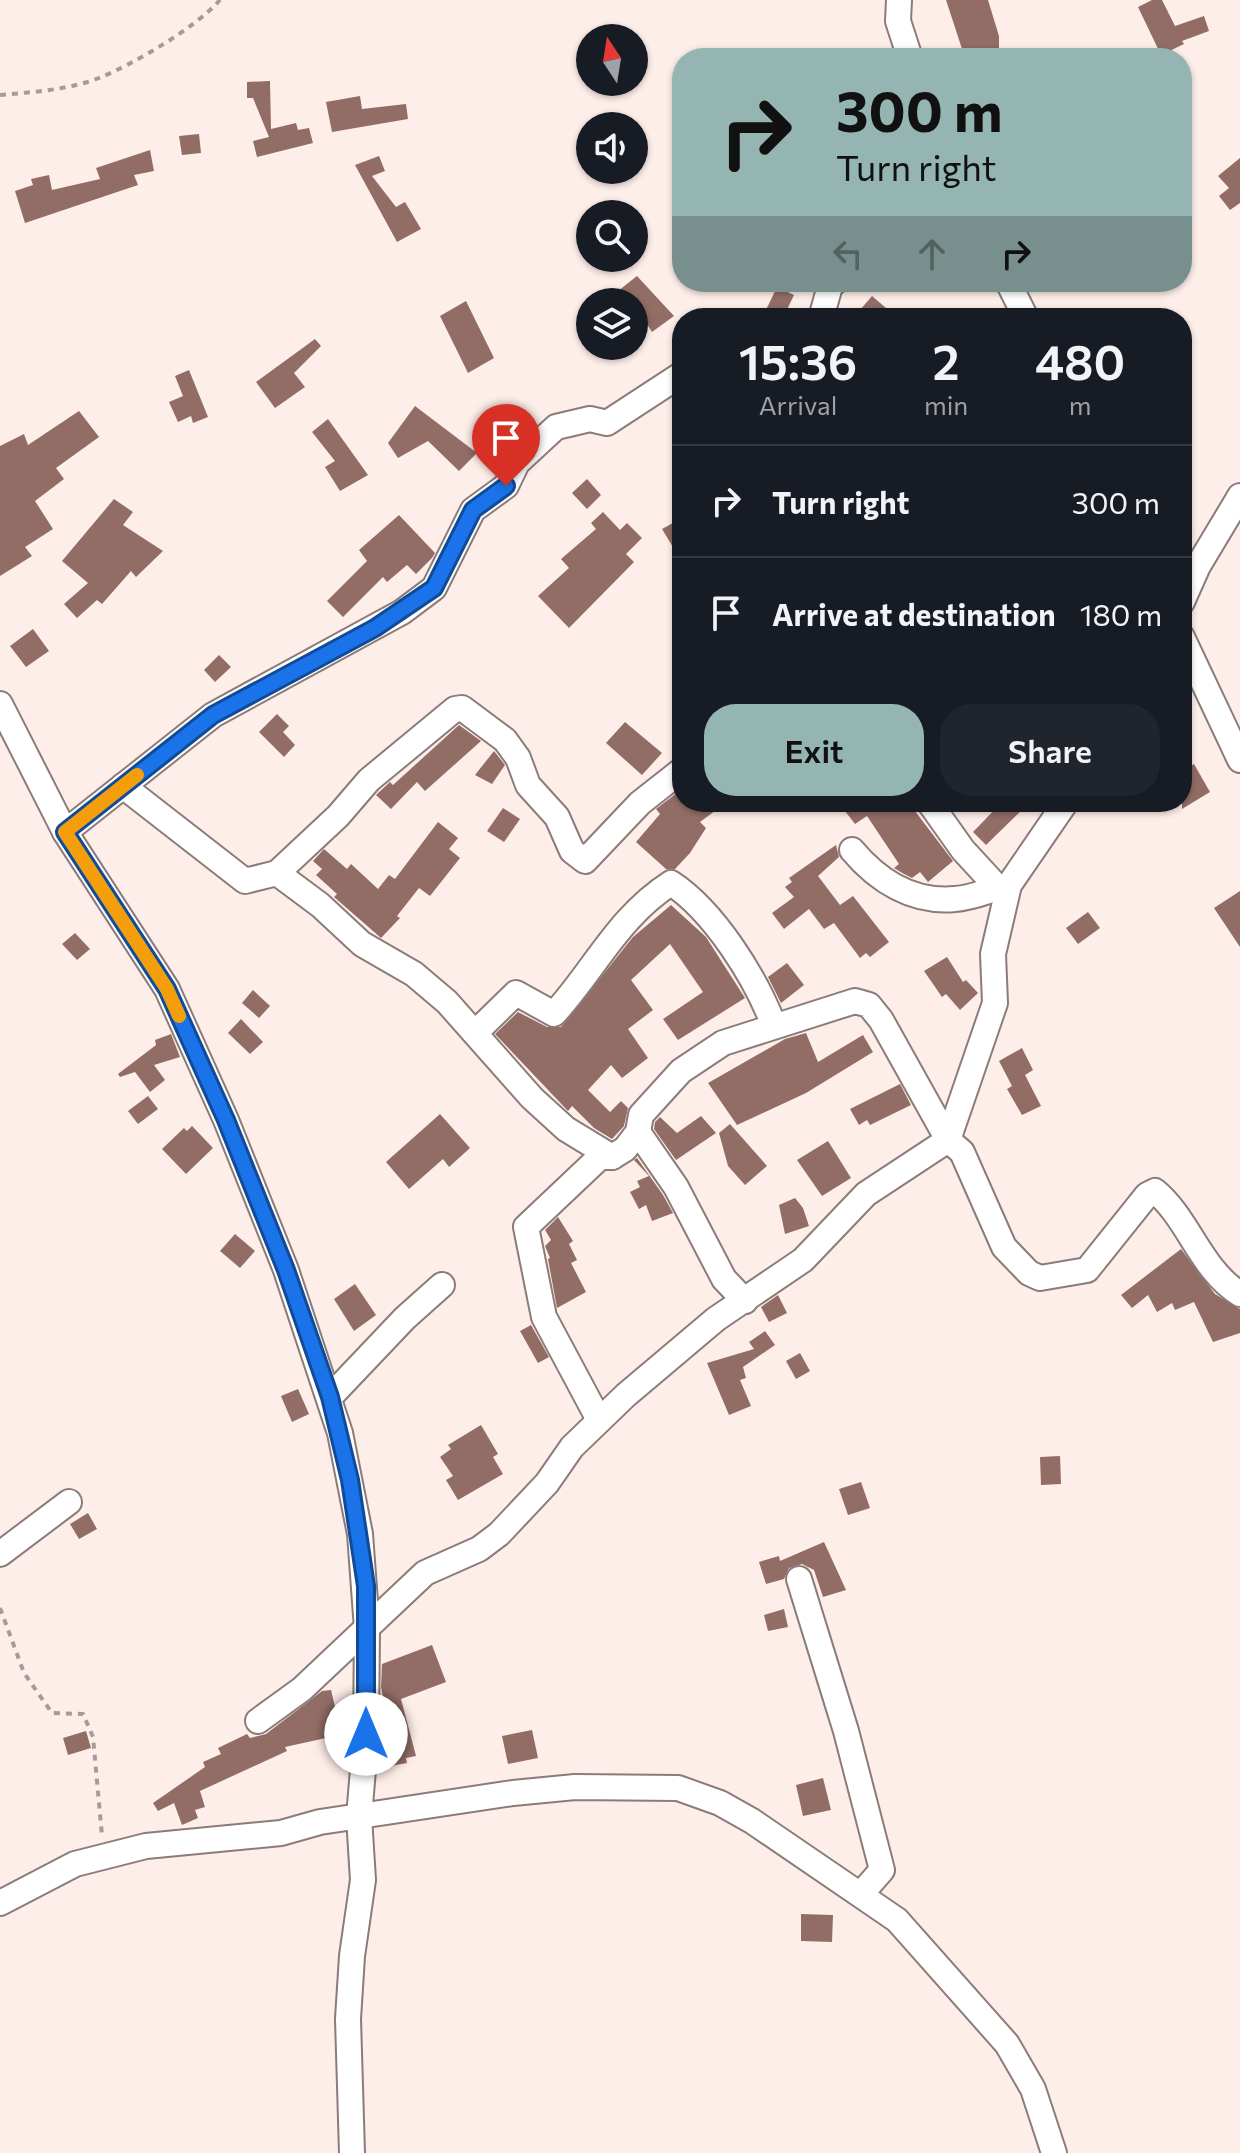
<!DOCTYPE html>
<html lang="en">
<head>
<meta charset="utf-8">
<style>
  :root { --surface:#171b24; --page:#20242c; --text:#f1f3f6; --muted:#9ea1a6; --line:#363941; --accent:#95b5b2 }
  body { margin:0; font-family:Commissioner,sans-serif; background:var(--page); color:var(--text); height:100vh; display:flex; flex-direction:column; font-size:30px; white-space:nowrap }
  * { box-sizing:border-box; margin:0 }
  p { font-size:26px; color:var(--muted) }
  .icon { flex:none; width:44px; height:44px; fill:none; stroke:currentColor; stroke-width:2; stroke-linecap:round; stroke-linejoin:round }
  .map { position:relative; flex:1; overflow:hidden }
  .sheet { position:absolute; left:672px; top:308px; width:520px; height:504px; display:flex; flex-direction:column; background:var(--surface); border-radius:32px; box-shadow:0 2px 6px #0004 }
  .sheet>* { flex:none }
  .top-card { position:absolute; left:672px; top:48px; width:520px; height:244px; border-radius:32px; box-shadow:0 2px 6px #0004; background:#95b5b2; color:#111; overflow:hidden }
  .needle { width:52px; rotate:348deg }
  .buttons { position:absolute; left:576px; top:24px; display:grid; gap:16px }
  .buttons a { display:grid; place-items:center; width:72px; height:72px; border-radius:50%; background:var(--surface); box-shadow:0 2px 6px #0004; font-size:40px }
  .pin { position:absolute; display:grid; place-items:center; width:68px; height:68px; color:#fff; margin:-82px -34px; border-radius:50% 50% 50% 0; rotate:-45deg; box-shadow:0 0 8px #0007 }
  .pin .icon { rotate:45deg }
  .me { position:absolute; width:88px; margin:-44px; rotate:0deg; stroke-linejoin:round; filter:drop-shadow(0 0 6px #0008) }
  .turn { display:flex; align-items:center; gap:28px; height:168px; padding:0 32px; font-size:36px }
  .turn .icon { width:104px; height:104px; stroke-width:2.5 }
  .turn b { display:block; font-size:56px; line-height:68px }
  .lanes { display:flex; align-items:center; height:76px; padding:0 32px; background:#0003; justify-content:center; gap:40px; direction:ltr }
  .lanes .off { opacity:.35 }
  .eta { display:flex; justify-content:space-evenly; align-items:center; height:136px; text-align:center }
  .eta b { font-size:48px; font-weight:600; line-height:56px }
  .cta { display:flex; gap:16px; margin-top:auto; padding:16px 32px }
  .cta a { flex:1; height:92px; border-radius:32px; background:var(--accent); color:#111; font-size:32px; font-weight:600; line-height:92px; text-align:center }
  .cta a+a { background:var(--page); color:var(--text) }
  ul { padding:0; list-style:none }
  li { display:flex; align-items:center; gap:24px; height:112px; padding:0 32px; border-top:2px solid var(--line) }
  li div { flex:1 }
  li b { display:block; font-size:30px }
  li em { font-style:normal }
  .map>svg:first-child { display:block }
  .building { fill:#926d65 }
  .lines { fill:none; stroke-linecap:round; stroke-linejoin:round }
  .minor-casing { stroke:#8b7c79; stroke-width:28 }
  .path { stroke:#a79a98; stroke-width:4; stroke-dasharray:6 6; stroke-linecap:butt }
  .minor { stroke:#fff; stroke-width:24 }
  .route-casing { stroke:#114b97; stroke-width:20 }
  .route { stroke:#1a73e8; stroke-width:14 }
  .slow { stroke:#f59e0b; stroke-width:14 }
</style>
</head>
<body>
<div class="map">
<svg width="1240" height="2153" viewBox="0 0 1240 2153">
  <rect width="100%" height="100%" fill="#feeeea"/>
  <g class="building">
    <polygon points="946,0 988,0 999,36 999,58 965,58"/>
    <polygon points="1152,0 1162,0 1175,26 1204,16 1209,31 1182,41 1184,44 1161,55 1138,7"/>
    <polygon points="270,81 271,129 296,123 298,130 309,128 313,143 257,157 253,141 269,137 253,98 247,98 247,82"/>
    <polygon points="360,96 362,109 406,104 408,119 332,132 326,102"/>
    <polygon points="199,134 201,153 182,155 179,136"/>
    <polygon points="150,150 154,171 134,175 138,185 25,223 15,191 33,185 31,179 49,175 52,190 100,179 96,168"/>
    <polygon points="379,156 385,171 372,176 396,207 405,202 421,229 397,242 355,165"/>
    <polygon points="1240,158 1240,203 1230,210 1219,196 1229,188 1218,176"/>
    <polygon points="637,276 674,316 652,332 647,324 634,334 634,302 626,302 618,291"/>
    <polygon points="777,287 794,295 783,318 765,312"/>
    <polygon points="872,296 886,308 878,318 853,318"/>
    <polygon points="466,301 494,358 468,373 440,316"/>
    <polygon points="315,339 321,346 294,373 305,387 275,408 256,382"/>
    <polygon points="189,370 208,417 193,423 191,416 178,422 169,402 183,396 175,376"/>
    <polygon points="415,406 477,453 459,471 428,441 398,458 388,443"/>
    <polygon points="79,411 99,437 56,468 64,479 35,501 53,529 25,547 32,556 0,576 0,446 24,434 28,445"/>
    <polygon points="328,419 368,475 340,491 325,467 335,461 312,432"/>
    <polygon points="587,479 601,495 587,509 572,493"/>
    <polygon points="114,499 133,512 123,525 163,551 136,577 131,571 102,604 97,600 77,618 64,604 88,583 62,561"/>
    <polygon points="603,512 620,530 627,523 642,538 626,554 634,562 569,628 538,596 569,568 561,559 596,529 591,523"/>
    <polygon points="399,515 435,553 432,558 416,574 407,565 387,582 383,577 343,617 327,601 367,561 359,550"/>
    <polygon points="682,518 682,562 662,529"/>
    <polygon points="33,629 49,651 26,667 10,646"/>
    <polygon points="219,655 231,667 215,682 204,670"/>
    <polygon points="277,714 289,726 283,732 295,745 284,757 259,732"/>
    <polygon points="625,722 662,753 642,775 606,743"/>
    <polygon points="459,725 481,741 425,791 417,782 391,809 376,795 390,782 393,785"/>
    <polygon points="494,751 505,765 492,784 475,775"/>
    <polygon points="1194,764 1210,792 1182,809 1182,771"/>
    <polygon points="682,789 682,802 727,802 700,822 706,828 690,853 675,869 666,869 636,842 660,814 656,809"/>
    <polygon points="838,802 908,802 953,861 928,882 920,872 912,878 904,874 894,868 899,864 867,816 855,824"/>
    <polygon points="1002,802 1030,802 986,845 973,832"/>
    <polygon points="503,808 520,819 504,842 487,831"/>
    <polygon points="438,822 458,838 449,849 460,858 430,896 419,888 397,916 400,918 381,938 334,897 337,894 316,875 322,869 313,861 324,849 347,869 351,864 378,889 389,875 395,879"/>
    <polygon points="836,845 839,857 818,876 840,905 853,896 889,942 870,957 866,953 860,958 834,923 824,929 809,909 784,929 772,913 794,897 785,887 792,882 789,878"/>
    <polygon points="1240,891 1240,947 1214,908"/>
    <polygon points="671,905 706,937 745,998 678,1040 663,1019 703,992 670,944 631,980 653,1010 628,1029 648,1058 622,1078 611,1065 588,1090 610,1112 621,1101 628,1108 624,1126 612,1139 594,1128 572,1106 568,1111 495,1034 518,1012 547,1027 561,1027 633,937"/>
    <polygon points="1088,912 1100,928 1078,944 1066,928"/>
    <polygon points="75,933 90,949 77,960 62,944"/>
    <polygon points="947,957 963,982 966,980 978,993 960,1010 946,994 942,997 924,971"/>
    <polygon points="787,963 804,985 781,1003 768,977"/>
    <polygon points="253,990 270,1006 259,1018 242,1003"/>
    <polygon points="241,1019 263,1042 250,1054 228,1033"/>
    <polygon points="806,1033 818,1062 863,1035 873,1052 806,1093 737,1125 708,1083 785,1039"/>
    <polygon points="171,1034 180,1057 154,1065 165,1080 150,1092 135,1072 120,1077 118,1074 156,1045 155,1040"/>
    <polygon points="1022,1048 1033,1070 1025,1075 1041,1106 1022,1115 1007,1089 1012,1086 999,1061"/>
    <polygon points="900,1084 911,1105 870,1125 867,1120 859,1125 850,1109"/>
    <polygon points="148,1096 158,1109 138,1124 128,1111"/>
    <polygon points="440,1114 470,1148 449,1167 443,1159 409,1189 386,1162"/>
    <polygon points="701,1116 716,1133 676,1160 654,1129 655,1122 660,1117 677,1133"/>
    <polygon points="730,1124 767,1166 745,1185 728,1166 719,1133"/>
    <polygon points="192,1126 213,1148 186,1174 162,1149 184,1128 187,1131"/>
    <polygon points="828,1141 851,1178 822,1196 797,1160"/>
    <polygon points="637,1158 663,1195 673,1213 652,1221 646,1205 639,1209 630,1192 640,1187 637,1181 649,1176 634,1160"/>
    <polygon points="795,1198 803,1208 809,1226 785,1234 779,1205"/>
    <polygon points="558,1217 573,1241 569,1244 577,1260 571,1263 586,1292 557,1308 548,1259 550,1258 545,1246 551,1240 545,1230"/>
    <polygon points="235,1234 255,1251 240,1268 220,1251"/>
    <polygon points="1181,1249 1215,1294 1240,1309 1240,1333 1213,1342 1194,1302 1175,1310 1172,1303 1157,1312 1148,1295 1132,1308 1121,1295"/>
    <polygon points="355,1284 376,1315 354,1331 334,1299"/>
    <polygon points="778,1295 787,1313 769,1322 761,1307"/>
    <polygon points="531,1325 549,1357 538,1363 520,1331"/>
    <polygon points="765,1331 775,1345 743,1367 746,1378 740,1380 751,1406 729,1415 707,1363 754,1349 749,1342"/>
    <polygon points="800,1353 810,1371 796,1379 786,1361"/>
    <polygon points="298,1389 309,1414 292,1422 281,1396"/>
    <polygon points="481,1425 498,1454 493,1457 503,1474 458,1500 446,1480 453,1476 440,1457 451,1449 448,1445"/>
    <polygon points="1060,1456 1061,1484 1041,1485 1040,1457"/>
    <polygon points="861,1482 870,1508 848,1515 839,1489"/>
    <polygon points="88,1513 97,1529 79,1539 70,1524"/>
    <polygon points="824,1542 846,1590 823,1597 814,1570 802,1564 789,1568 784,1579 766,1584 759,1562 779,1556 780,1561"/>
    <polygon points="784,1609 788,1627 768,1631 764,1615"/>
    <polygon points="432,1645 446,1682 401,1699 416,1756 406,1758 407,1763 390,1766 383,1739 391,1737 381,1687 382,1664"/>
    <polygon points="331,1690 336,1711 330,1712 335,1736 285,1747 287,1751 200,1791 205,1807 195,1810 198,1818 182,1825 174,1803 158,1811 153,1803 205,1767 203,1762 221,1754 218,1748 247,1734 250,1738 266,1734 322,1691"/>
    <polygon points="532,1730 538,1758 508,1764 502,1736"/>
    <polygon points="86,1731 91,1748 68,1755 63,1738"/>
    <polygon points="823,1778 831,1810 803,1816 796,1785"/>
    <polygon points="801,1914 833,1915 832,1942 801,1941"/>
  </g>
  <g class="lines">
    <g class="minor-casing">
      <g id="minor">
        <polyline points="899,0 898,21 910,58"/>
        <polyline points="1008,282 1026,318"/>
        <polyline points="821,318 830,286 835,282"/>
        <polyline points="1182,602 1198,566 1240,496"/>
        <polyline points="1182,637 1240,760"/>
        <polyline points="0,704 65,832 167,989 226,1120 286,1270 340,1433 360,1534 367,1629 366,1734 359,1817 363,1880 352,1956 348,2019 352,2153"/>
        <polyline points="123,786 245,881 277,873 320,905 362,944 414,974 447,1002 532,1098 566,1129 612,1157"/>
        <polyline points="929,802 963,850 998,888"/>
        <polyline points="65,832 213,715 402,612 434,588 473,510 506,486 517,463 556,427 590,419 607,423 682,374"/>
        <path d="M852,850C878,881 913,903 955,899C973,898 992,889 1009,885"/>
        <polyline points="277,873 338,816 369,780 455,709 462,708 505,740 518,758 528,785 557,817 572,851 585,861 640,803 682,770"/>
        <path d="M475,1033L516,993L554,1014C595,969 618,917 671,883C714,911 756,978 774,1026"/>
        <polyline points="638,1132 676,1187 724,1279 745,1301"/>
        <polyline points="330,1397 405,1318 442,1285"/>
        <path d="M598,1418L544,1317L526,1227L600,1157H612L625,1149L638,1132L641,1115L681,1071L723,1043L855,1001L869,1005L881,1020L948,1140L962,1152L1004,1247L1029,1273L1040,1278L1087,1270L1147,1195L1155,1191C1189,1219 1200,1269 1240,1294"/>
        <polyline points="0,1554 69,1502"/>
        <polyline points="799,1579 846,1731 882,1870 861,1894"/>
        <polyline points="258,1721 302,1689 425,1573 479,1549 499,1534 547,1483 572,1447 626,1395 716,1319 803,1260 866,1194 948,1140 995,1003 993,954 1009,885 1066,802"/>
        <polyline points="0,1903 75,1864 146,1846 281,1833 320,1822 513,1793 575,1787 678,1788 720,1803 752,1821 897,1920 1007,2044 1033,2089 1054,2153"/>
      </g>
    </g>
    <g class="path">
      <path d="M0,95C33,92 68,90 99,78C134,64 195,28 220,0"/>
      <polyline points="0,1608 24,1673 52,1713 83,1714 93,1737 102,1836"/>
    </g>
    <use href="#minor" class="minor"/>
  </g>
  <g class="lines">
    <g class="route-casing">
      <polyline id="route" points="366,1734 366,1586 350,1480 330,1397 286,1270 226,1120 167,989 65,832 213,715 375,628 434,588 473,510 506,486"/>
    </g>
    <use href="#route" class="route"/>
    <polyline class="slow" points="137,775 65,832 167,989 179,1016"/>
  </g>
</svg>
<div class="buttons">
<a><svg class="needle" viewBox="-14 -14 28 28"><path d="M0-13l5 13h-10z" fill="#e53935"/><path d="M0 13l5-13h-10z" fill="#9ea1a6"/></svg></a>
<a><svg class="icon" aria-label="sound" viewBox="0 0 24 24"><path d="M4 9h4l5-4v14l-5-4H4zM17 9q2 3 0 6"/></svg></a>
<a><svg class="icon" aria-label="search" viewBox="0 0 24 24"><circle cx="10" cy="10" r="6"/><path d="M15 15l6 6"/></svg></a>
<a><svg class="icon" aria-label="layers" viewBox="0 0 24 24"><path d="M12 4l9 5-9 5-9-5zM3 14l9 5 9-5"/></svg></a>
</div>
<div class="pin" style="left:506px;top:486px;background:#d93025"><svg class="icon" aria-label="arrive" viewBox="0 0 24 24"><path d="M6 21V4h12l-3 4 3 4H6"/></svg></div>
<svg class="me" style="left:366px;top:1734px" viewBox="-20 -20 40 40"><circle r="19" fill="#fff"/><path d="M0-13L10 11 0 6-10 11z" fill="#1a73e8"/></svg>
<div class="top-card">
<div class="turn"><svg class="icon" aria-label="right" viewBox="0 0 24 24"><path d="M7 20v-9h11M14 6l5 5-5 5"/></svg><div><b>300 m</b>Turn right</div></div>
<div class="lanes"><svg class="icon off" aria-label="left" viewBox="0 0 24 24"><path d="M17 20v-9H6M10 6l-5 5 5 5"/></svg><svg class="icon off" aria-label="ahead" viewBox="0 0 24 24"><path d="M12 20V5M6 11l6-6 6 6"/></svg><svg class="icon" aria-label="right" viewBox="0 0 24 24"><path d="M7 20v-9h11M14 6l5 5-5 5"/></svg></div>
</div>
<section class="sheet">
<div class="eta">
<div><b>15:36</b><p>Arrival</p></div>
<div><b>2</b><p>min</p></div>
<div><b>480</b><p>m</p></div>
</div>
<ul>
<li><svg class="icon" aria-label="right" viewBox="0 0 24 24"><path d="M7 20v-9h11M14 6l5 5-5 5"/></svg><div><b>Turn right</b></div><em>300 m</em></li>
<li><svg class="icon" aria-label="arrive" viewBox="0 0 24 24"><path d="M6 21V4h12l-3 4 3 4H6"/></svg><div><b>Arrive at destination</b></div><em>180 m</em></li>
</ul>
<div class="cta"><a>Exit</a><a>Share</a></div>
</section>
</div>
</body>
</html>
